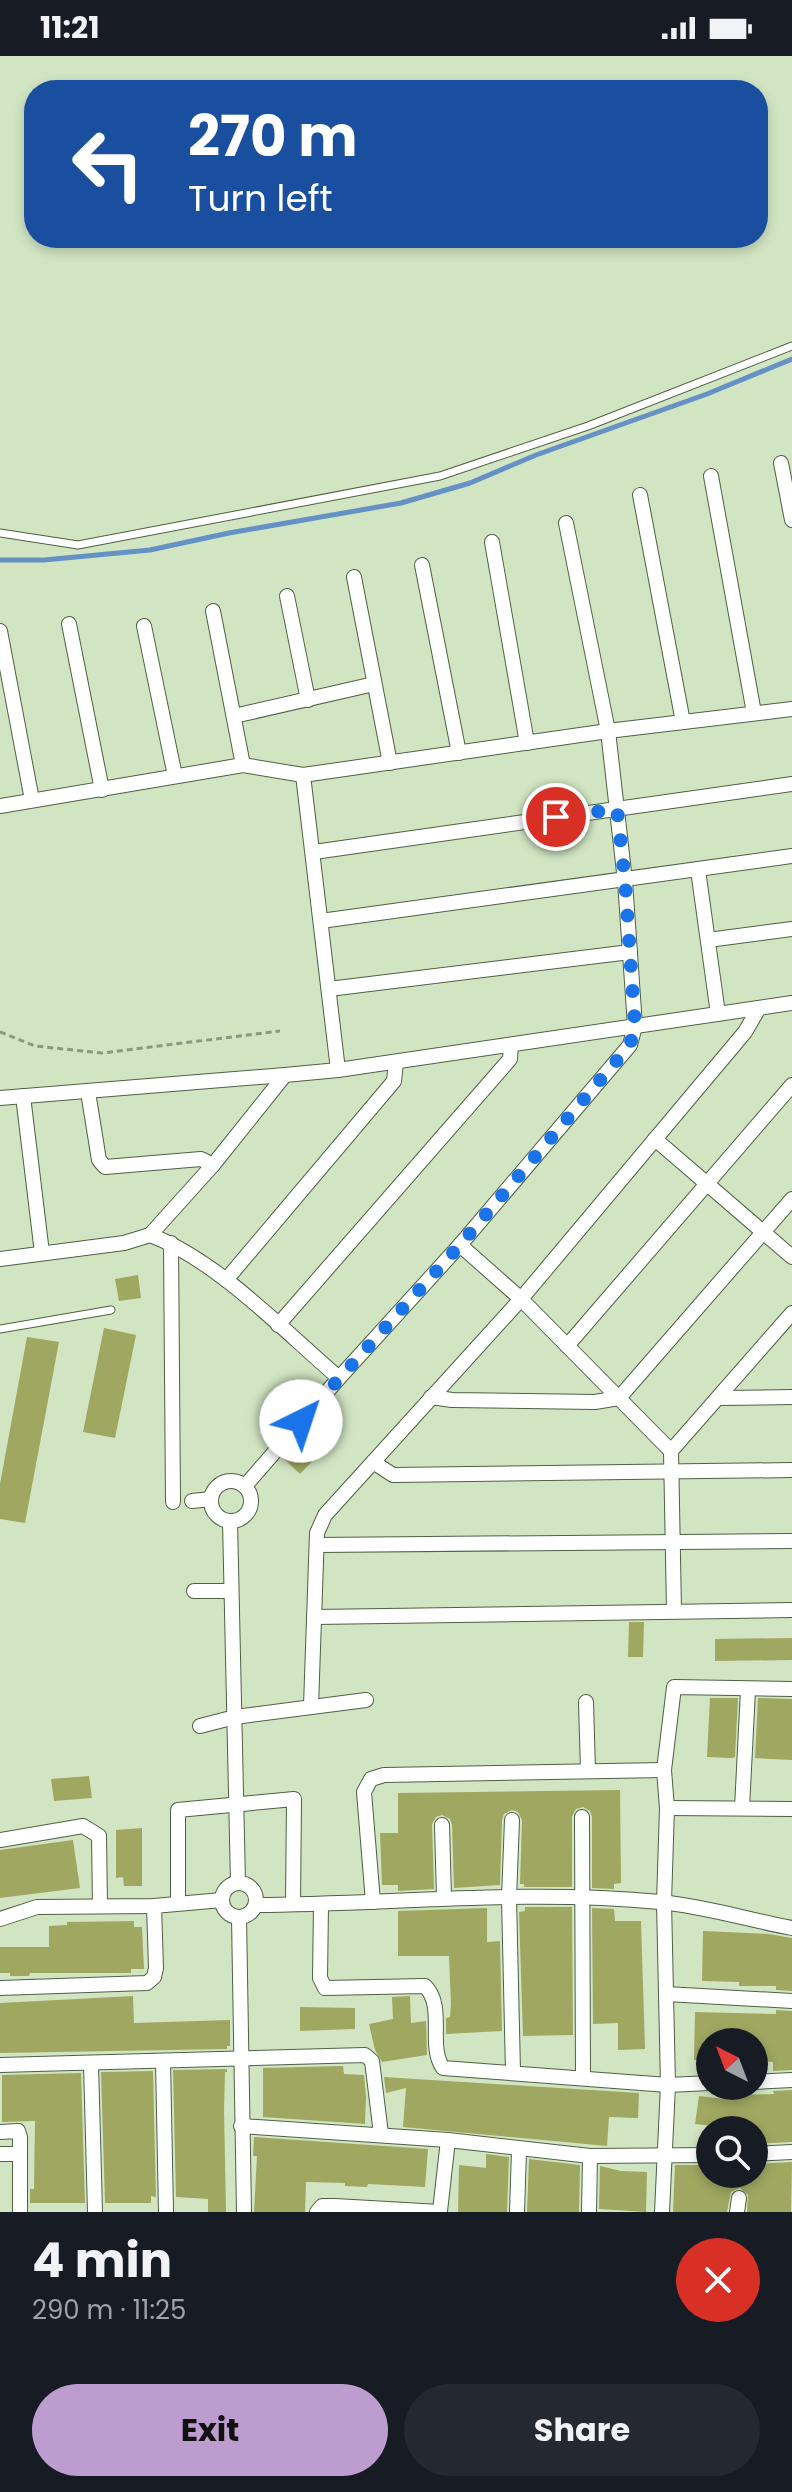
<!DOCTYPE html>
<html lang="en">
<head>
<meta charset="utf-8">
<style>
  :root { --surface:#171b24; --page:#242831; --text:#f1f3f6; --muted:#9ea1a6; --accent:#bd9cd0 }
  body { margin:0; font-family:Poppins,sans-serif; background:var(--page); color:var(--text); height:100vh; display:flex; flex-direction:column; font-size:30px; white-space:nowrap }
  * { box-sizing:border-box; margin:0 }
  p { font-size:26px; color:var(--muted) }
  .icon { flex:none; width:44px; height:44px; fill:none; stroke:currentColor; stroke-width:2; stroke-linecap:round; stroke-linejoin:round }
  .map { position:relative; height:2156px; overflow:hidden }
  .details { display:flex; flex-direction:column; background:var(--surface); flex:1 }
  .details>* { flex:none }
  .hud { position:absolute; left:24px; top:24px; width:744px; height:168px; border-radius:32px; box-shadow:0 4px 12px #0003; background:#1a4fa0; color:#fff; overflow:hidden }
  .needle { width:52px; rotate:318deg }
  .controls { position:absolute; left:696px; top:1972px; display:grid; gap:16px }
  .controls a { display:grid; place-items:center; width:72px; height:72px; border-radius:50%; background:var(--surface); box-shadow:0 4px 12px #0003; font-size:40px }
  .pin { position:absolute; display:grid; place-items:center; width:68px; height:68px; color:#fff; margin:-34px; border:4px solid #fff; border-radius:50%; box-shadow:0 2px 8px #0007 }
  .me { position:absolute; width:88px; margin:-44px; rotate:41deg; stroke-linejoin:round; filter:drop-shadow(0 0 6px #0008) }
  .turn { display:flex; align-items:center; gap:28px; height:168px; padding:0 32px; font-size:36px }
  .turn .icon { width:104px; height:104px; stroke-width:2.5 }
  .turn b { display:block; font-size:56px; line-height:68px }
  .round { display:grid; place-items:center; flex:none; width:84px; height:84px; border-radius:42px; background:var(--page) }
  .overview { display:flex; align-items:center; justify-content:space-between; height:136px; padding:0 32px }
  h1 { font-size:48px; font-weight:700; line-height:60px }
  .action { display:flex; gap:16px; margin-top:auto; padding:16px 32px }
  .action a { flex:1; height:92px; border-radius:48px; background:var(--accent); color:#111; font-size:32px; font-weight:700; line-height:92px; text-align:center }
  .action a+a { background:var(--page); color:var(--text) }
  .status { display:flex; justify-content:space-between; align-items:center; height:56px; padding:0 40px; background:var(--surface); direction:ltr }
  .status svg { height:22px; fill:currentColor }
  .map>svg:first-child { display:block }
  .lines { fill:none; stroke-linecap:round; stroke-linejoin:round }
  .stream { stroke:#6591c5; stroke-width:5 }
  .building { fill:#a0a761 }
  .service-casing { stroke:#4f6043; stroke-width:9 }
  .minor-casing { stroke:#4f6043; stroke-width:16 }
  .path { stroke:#8a997f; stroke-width:3; stroke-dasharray:6 4; stroke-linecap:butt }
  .service { stroke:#fff; stroke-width:7 }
  .minor { stroke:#fff; stroke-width:14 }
  .route { stroke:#1a73e8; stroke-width:14; stroke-dasharray:0 25.2 }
</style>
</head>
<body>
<div class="status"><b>11:21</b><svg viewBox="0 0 49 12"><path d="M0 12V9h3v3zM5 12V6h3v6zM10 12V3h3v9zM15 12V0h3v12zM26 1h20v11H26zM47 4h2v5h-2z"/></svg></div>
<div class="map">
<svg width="792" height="2156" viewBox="0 0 792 2156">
  <rect width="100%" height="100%" fill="#d1e5c3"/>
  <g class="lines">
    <polyline class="stream" points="0,504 44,504 150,494 229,477 401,447 470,427 536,399 707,338 792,303"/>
  </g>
  <g class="building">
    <polygon points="138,1219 141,1242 119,1245 115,1223"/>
    <polygon points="104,1272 136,1279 115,1382 83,1376"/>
    <polygon points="27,1281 59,1286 25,1467 0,1463 0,1428"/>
    <polygon points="306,1376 324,1393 300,1418 283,1402"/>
    <polygon points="629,1566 644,1566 643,1601 628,1601"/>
    <polygon points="792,1582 792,1604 715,1605 715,1583"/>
    <polygon points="710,1642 738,1642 735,1701 732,1702 707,1701"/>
    <polygon points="758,1642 792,1643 792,1704 755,1702"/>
    <polygon points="89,1720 92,1742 54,1745 51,1723"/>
    <polygon points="620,1734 621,1827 614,1828 614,1833 592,1832 592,1761 590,1755 583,1751 576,1753 572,1760 572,1831 524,1831 524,1828 520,1828 522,1764 518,1756 512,1754 504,1758 502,1764 500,1829 454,1832 452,1769 450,1763 442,1759 436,1761 432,1768 434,1833 398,1835 398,1829 382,1829 380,1777 398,1777 398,1737"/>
    <polygon points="142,1772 142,1830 124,1830 123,1821 116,1822 116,1774"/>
    <polygon points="73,1784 80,1832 0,1842 0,1794"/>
    <polygon points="525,1851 572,1851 573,1979 523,1980 519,1856 525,1855"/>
    <polygon points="487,1852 487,1886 500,1885 502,1975 446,1978 446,1962 450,1961 451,1948 449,1900 398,1900 398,1855"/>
    <polygon points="592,1852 614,1853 615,1865 641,1865 645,1993 618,1994 618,1967 593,1968"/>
    <polygon points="134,1865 134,1871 142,1871 144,1913 131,1913 131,1917 30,1917 29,1920 10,1920 10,1917 0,1917 0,1891 49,1891 49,1870 67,1869 67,1866"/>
    <polygon points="703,1875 769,1878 792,1882 792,1935 776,1934 776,1930 739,1930 739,1926 702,1925"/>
    <polygon points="133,1940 134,1967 230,1964 230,1990 227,1990 227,1993 0,1997 0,1947"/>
    <polygon points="410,1940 411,1967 426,1965 427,1999 382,2006 375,1994 369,1968 393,1963 392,1941"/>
    <polygon points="300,1951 355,1952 355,1973 300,1975"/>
    <polygon points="776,1954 792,1955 792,2014 773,2015 773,2006 754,2005 754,1986 710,1986 710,2005 694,2004 695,1956 776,1958"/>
    <polygon points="343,2010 344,2018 364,2019 366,2041 365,2068 263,2061 263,2012"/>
    <polygon points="227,2013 227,2016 225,2016 224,2053 226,2156 208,2156 208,2143 176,2141 173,2014"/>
    <polygon points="153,2015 156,2141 151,2140 151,2147 105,2147 101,2016"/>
    <polygon points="81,2017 85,2147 30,2147 30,2133 34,2133 35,2065 2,2066 2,2019"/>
    <polygon points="384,2021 639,2037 638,2062 609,2061 607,2090 403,2071 406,2032 386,2037"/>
    <polygon points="792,2034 792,2086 754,2088 754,2074 713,2074 713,2070 695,2068 699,2040 733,2044 733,2039 774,2038 773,2035"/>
    <polygon points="254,2081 428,2093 425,2131 368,2128 367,2131 345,2130 345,2127 306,2126 305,2156 254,2156 257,2100 253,2100"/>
    <polygon points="486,2098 509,2101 507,2156 458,2156 459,2109 486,2112"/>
    <polygon points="529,2103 580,2109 579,2156 527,2156"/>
    <polygon points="792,2106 791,2156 747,2156 748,2139 740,2132 731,2136 727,2156 673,2156 675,2109 710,2109 710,2118 754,2118 754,2108"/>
    <polygon points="600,2110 621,2115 647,2116 646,2156 599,2153"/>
  </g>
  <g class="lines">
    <g class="service-casing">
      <g id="service">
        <polyline points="0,477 78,489 440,420 588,370 792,290"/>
        <polyline points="0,1273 111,1254"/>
      </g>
    </g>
    <g class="minor-casing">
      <g id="minor">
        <polyline points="781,407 792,464"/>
        <polyline points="711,420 754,657"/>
        <polyline points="640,439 683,666"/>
        <polyline points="566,467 608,675 792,653"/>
        <polyline points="492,486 527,687"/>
        <polyline points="422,509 459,697"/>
        <polyline points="354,521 390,707"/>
        <polyline points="287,540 308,644"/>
        <polyline points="213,555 243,709"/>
        <polyline points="69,568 102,734"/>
        <polyline points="144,570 175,720"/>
        <polyline points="0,575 32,744"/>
        <polyline points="234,660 374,628"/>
        <polyline points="0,750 243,709 303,719 338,1014"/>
        <polyline points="314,796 792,728"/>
        <polyline points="698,814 718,958"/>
        <polyline points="321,865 792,800"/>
        <polyline points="708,884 792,873"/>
        <polyline points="329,933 630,896"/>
        <polyline points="88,1036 99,1104 105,1111 201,1103 213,1109"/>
        <polyline points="23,1040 42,1197"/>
        <polyline points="0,1042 285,1019"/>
        <polyline points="655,1083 792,1201"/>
        <path d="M150,1179C217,1204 284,1275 339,1322"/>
        <polyline points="171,1187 173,1446"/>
        <polyline points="460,1189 521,1243 671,1395 674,1554"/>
        <polyline points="0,1203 124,1187 150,1179 213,1109 285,1019 338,1014 792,947"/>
        <polyline points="226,1224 394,1025 396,1006"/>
        <polyline points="278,1269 510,1003 511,989"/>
        <polyline points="567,1290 792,1029"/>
        <polyline points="431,1341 452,1344 595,1346 619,1342 792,1143"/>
        <polyline points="718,1342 792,1341"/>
        <polyline points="671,1395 792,1257"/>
        <polyline points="373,1406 393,1419 792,1414"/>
        <circle cx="231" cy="1445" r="20"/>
        <polyline points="245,1430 339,1322 460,1189 630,989 635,970 625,825 608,675 303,719"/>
        <polyline points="192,1445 211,1443"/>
        <polyline points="230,1465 238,1827"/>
        <polyline points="317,1489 792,1485"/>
        <polyline points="194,1535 231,1535"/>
        <polyline points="314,1561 792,1554"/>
        <polyline points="586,1646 588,1715"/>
        <polyline points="311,1650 317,1477 325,1459 521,1243 745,976 759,952"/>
        <polyline points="200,1670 235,1661 366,1644"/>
        <polyline points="667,1752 792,1753"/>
        <polyline points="742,1752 748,1634"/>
        <polyline points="582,1761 583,2022"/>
        <polyline points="512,1764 509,1842 513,2016"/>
        <polyline points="442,1769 444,1842"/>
        <polyline points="0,1784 83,1770 99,1780 100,1849"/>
        <circle cx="239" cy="1844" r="17"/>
        <polyline points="373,1846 364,1736 371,1723 384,1719 664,1714"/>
        <polyline points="178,1847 178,1754 294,1743 293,1848"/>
        <path d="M256,1849C390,1848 525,1833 660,1846C704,1850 749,1864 792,1872"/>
        <path d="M321,1849L320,1922L325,1932L425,1930C446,1951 427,1989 443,2012L668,2029L710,2027"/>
        <polyline points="239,1861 244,2156"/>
        <polyline points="0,1863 37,1851 154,1850 222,1844"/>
        <polyline points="0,1932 147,1927 154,1921 156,1912 154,1850"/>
        <polyline points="666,1938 792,1945"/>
        <polyline points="163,2005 166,2156"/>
        <polyline points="91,2008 95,2156"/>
        <polyline points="0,2009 365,1999 372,2005 381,2078"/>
        <polyline points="754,2026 792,2024"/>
        <polyline points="241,2070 448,2084 590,2100 710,2099"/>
        <polyline points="0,2076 18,2075 20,2081 20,2156"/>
        <polyline points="0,2098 20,2098"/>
        <polyline points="754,2098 792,2096"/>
        <polyline points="440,2155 448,2084"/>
        <polyline points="317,2156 322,2150 335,2150 440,2156"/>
        <polyline points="517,2156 519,2094"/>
        <polyline points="589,2156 590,2100"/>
        <polyline points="662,2156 668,2029 664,1846 667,1752 664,1714 674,1631 792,1633"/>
        <polyline points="737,2156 739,2142"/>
      </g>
    </g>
    <polyline class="path" points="0,976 35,990 102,997 280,975"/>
    <use href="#service" class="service"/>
    <use href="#minor" class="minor"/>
  </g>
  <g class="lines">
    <polyline class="route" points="301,1365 460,1189 630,989 635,970 625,825 617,753 556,761"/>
  </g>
</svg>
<div class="controls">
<a><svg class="needle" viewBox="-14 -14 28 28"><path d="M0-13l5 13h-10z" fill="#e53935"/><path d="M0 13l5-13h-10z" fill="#9ea1a6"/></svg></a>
<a><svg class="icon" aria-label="search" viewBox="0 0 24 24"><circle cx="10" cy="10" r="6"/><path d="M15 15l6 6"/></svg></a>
</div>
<div class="pin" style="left:556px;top:761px;background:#d93025"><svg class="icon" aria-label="arrive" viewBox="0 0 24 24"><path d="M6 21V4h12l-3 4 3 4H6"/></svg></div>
<svg class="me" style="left:301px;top:1365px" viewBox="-20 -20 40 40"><circle r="19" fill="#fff"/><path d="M0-13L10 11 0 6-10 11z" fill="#1a73e8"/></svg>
<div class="hud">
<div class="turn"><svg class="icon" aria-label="left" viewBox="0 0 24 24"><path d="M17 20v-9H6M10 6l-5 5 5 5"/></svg><div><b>270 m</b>Turn left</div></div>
</div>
</div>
<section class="details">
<div class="overview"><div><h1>4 min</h1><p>290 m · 11:25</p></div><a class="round" style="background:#d93025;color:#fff"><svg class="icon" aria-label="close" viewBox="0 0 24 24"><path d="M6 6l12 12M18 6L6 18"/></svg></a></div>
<div class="action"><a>Exit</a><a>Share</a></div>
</section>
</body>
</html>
